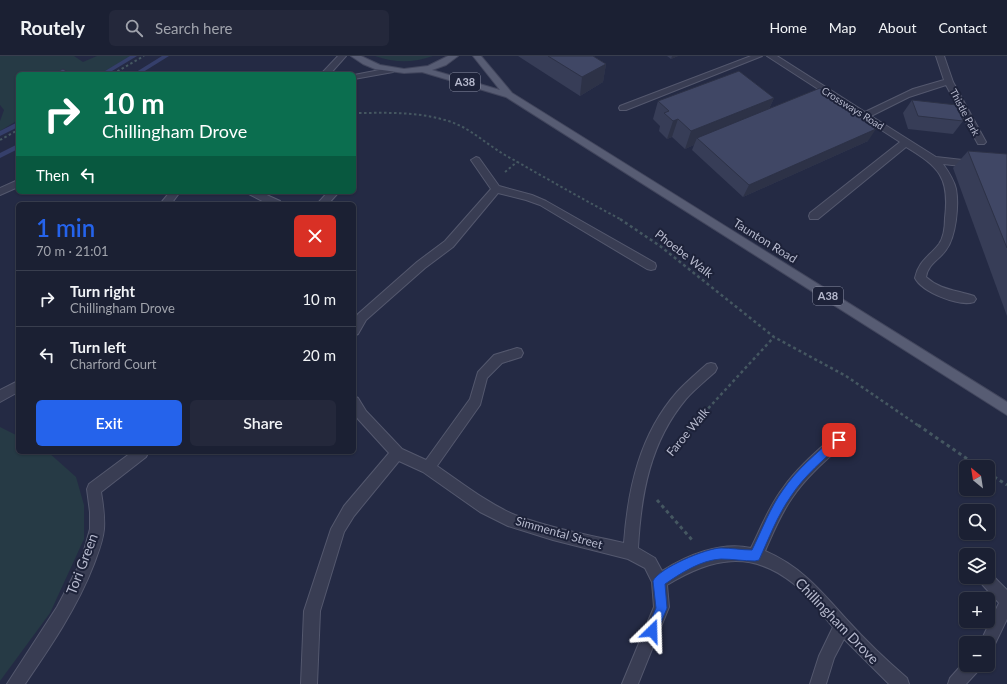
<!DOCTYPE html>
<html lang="en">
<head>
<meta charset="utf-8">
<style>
  :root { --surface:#1b2033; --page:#24283b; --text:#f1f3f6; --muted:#a0a3ac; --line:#393e4e; --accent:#2563eb }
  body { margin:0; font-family:Lato,sans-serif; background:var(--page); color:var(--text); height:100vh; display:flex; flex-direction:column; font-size:15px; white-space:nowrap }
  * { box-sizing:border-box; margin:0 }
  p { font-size:13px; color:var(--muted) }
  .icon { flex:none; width:22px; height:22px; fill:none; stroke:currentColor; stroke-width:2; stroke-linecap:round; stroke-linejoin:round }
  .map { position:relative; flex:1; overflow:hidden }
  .details { position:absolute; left:16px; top:146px; width:340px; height:252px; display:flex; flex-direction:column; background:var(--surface); border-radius:6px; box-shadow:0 1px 3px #0004,0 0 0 1px var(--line) }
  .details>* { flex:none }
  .guide { position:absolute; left:16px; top:16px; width:340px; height:122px; border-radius:6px; box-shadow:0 1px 3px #0004,0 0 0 1px var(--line); background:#0b6e4f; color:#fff; overflow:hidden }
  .needle { width:26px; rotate:330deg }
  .tools { position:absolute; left:959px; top:404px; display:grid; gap:8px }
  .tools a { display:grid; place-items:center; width:36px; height:36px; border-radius:6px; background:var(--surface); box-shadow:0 1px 3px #0004,0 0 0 1px var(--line); font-size:20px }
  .pin { position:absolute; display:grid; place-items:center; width:34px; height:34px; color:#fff; margin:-17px; border-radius:8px; box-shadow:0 2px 6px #0006 }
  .me { position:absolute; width:44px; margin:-22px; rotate:22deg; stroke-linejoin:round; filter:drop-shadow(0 0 3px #0008) }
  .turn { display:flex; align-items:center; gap:14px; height:84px; padding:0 20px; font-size:18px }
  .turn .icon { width:52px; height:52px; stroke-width:2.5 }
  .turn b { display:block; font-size:28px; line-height:34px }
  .then { display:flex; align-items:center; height:38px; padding:0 20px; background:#0003; gap:8px; font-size:15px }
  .round { display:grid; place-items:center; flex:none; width:42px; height:42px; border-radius:6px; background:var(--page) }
  .summary { display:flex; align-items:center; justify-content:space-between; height:68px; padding:0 20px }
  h1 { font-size:24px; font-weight:600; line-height:30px; color:var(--accent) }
  .primary-button { display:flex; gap:8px; margin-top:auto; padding:8px 20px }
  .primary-button a { flex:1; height:46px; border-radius:6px; background:var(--accent); color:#fff; font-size:16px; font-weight:600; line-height:46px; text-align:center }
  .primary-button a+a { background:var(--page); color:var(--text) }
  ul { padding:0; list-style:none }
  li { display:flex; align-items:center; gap:12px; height:56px; padding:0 20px; border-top:1px solid var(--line) }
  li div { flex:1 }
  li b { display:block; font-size:15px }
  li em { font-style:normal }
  header { display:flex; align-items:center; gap:24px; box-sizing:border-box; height:56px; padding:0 20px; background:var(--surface); border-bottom:1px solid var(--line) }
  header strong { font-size:19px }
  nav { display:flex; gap:22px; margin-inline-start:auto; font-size:14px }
  .search { width:280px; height:36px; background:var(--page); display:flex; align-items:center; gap:10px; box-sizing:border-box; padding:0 14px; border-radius:6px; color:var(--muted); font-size:15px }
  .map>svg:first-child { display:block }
  .green { fill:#263a45 }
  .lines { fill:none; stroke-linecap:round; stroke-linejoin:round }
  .stream { fill:#353f6b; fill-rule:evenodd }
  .minor-casing { stroke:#54586e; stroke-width:2 }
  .major-casing { stroke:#42465d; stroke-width:2 }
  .path-far2 { stroke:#455761; stroke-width:2; stroke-dasharray:2.5 2.5; stroke-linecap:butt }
  .path-far1 { stroke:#455761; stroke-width:2.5; stroke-dasharray:3 3; stroke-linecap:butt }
  .path { stroke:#455761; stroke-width:3; stroke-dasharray:3.5 3.5; stroke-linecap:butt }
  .minor { fill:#393d53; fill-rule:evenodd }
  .major { fill:#575c73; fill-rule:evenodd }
  .wall { fill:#373d57 }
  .shaded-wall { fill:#2d3247 }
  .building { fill:#404765; stroke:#2d3247 }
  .route { fill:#2563eb; stroke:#184099 }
  .labels { text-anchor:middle; stroke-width:4; stroke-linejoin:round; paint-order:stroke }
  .far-street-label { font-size:10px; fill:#b6b9cd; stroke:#1d2239 }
  .shield { fill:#1d2239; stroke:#888ca1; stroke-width:1 }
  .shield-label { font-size:11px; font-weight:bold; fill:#b6b9cd }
  .street-label { font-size:12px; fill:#b6b9cd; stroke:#1d2239 }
  .near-street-label { font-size:14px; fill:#b6b9cd; stroke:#1d2239 }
</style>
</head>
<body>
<header>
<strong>Routely</strong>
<div class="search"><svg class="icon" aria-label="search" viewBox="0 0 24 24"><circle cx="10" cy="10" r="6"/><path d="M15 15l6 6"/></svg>Search here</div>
<nav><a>Home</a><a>Map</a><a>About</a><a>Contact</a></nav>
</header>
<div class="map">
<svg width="1007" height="628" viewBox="0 0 1007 628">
  <rect width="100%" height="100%" fill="#242a44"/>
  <g class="green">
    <polygon points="0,0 74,0 83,6 97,0 131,0 100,18 18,18 18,64 0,75 0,65 4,54 0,49"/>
    <path d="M375,0H433C413,7 395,7 375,0Z"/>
    <polygon points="0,371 18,380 18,396 48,396 76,421 84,449 84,483 50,557 0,625"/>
  </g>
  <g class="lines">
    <g class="stream">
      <polygon points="130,0 137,0 107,18 100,18"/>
      <polygon points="162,0 169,0 140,18 133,18"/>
      <polygon points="18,66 18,71 0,80 0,75"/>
      <polygon points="18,88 18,93 0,102 0,97"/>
    </g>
    <g class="minor-casing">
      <g id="minor">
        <polygon points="338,0 346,0 330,18 321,18"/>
        <polygon points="751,0 762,0 626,54 620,54 619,52 620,50"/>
        <path d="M767,0H777L865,56L913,33L944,24L936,0H944L953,26L986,86L984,88H978L946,29L909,41L871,60L936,101L1007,109V115L943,108C948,115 954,124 956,133C959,149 956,181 946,194C939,204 928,208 926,221C940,234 956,234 974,240L976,243L974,246C959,251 922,236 915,222C919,204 929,201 939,188C944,181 945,170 945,162C950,121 939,111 906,91L818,163H810L809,160L810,157L900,86Z"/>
        <polygon points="390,12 394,14 393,16 354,23 354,19"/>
        <polygon points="476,101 479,102 499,130 532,139 546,145 655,207 656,210 655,213 651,214 647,213 540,149 526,144 498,137 453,191 425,212 366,264 358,278 354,280 354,265 358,258 417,206 445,185 491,133 471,104"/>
        <polygon points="18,124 18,131 0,139 0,132"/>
        <polygon points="170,136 180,136 171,148 160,148"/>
        <polygon points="247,136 260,136 280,145 281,148 268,148 249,138"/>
        <polygon points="328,136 339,136 328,148 317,148"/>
        <path d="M517,292L521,293L523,297L521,301L502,307L487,322L480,349L437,410C462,427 487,447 515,459C550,472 588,479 624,487C628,432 640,378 677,336C686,326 697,317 707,308L711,307L715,308L717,312L715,316C705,325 695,333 686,343C650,386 641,438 638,492L655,502L662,515C687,499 721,485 751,492C761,472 769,450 783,432C797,412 816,396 834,380L839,378L844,380L845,384L844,388C825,405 806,421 792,442C780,459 773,477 765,495C802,511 821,535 848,565C866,585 886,604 907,622L909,628H889L844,583L834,602L826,628H810L819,600L833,571C821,557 809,541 794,528C751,493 711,502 667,529L669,551L638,628H622L654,551L652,526L645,512L628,503L553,484L508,470L480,456L423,416L399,405L354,460L344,476L320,555L317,628H301L304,555L331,473L344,450L389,397L358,363L354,357V340L358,342L366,355L402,393L426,404L470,343L478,316L494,299Z"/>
        <polygon points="18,325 18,336 0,346 0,334"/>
        <path d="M132,396L148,397L146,401L101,436C103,448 105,460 104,473C103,485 98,497 94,508C77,552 51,590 25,628H7L57,551L77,513L83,498L90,473V456L87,433L89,428Z"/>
        <polygon points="988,515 1007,534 1007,563 993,592 988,595 988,587 980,587 999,547 980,526 978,521 988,521"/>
        <polygon points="966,604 966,609 980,609 978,615 966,628 948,628 950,622"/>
      </g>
    </g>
    <g class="major-casing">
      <polygon id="major" points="351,0 361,0 380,9 404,13 428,10 448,0 458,0 446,9 432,14 500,34 473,0 481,0 512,37 1007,346 1007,359 506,41 422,16 404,17 375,13 363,8"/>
    </g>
    <g class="path-far2">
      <polyline points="113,18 144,0"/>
      <path d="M354,57C386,57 417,55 448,65C469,71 486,88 505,99C544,121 582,143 622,164"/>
      <polyline points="0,84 18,74"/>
      <polyline points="505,116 517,106"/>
    </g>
    <g class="path-far1">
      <polyline points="620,163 660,190 774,281 846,320 919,370"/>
      <polyline points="692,370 774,281"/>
    </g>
    <g class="path">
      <polyline points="918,369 979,411"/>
      <polyline points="674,390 693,369"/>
      <polyline points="988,417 1007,429"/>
      <polyline points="657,444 693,485"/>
    </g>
    <use href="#minor" class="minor"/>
    <use href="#major" class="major"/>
  </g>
  <g class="wall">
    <polygon points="518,0 593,0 606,8 603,26 580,40"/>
    <polygon points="667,0 678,0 671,3"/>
    <polygon points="774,42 769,53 868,85 743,141 692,94 694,89 685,93 672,81 667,83 659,75 660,70 653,63 658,45"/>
    <polygon points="912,44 963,65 953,78 908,73 903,57"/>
    <polygon points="968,95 1007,98 1007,260 953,112"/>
  </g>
  <g class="shaded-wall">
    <polygon points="672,0 678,0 671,3"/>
    <polygon points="606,8 603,26 580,40 582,21"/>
    <polygon points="774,42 765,61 697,82 694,89 685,93 691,75"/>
    <polygon points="678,63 672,81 667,83 673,65"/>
    <polygon points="876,73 868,85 743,141 749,129"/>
  </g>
  <g class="building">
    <polygon points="548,0 593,0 606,8 582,21"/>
    <polygon points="63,13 71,18 57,18 55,17"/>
    <polygon points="739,15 774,42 691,75 678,63 673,65 664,57 669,55 658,45"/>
    <polygon points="820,32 876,73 749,129 697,82"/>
    <polygon points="912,44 957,49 963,65 918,60"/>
    <polygon points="968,95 1007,98 1007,192"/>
  </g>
  <path class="route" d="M839,379L842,381L844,384L842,387C824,403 804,420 791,440C777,460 769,482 759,504L755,505C744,505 732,503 721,503C701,504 681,517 665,528L667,552L656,579L652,580L648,579L646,575L656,552L653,525C659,512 707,492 721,492C731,492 742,494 752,494C762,474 770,452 783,434C797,413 817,397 835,381Z"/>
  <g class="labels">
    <g class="far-street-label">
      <text transform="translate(853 52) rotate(32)" y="4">Crossways Road</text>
      <text transform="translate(965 56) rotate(62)" y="4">Thistle Park</text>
    </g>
    <g class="shield">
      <rect x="450" y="17" width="30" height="18" rx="3"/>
      <rect x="813" y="231" width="30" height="18" rx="3"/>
    </g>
    <g class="shield-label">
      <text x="465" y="30">A38</text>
      <text x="828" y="244">A38</text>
    </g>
    <g class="street-label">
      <text transform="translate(765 185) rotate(32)" y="4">Taunton Road</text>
      <text transform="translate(684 198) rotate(38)" y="4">Phoebe Walk</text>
      <text transform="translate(688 376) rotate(-50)" y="4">Faroe Walk</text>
      <text transform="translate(559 477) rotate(16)" y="4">Simmental Street</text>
    </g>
    <g class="near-street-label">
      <text transform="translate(82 508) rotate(-69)" y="5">Tori Green</text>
      <text transform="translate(837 565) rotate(46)" y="5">Chillingham Drove</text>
    </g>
  </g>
</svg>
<div class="tools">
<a><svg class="needle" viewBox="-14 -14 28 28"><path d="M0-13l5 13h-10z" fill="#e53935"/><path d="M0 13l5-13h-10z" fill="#a0a3ac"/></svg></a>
<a><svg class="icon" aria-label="search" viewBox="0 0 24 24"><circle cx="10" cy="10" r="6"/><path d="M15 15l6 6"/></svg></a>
<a><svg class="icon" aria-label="layers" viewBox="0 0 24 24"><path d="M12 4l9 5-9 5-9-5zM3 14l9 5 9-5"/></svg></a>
<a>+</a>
<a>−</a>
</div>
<div class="pin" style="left:839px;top:384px;background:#d93025"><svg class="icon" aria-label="arrive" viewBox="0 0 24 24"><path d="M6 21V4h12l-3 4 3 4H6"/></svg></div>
<svg class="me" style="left:652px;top:575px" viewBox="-20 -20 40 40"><path d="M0-17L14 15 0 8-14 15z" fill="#2563eb" stroke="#fff" stroke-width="4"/></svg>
<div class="guide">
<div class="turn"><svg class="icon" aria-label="right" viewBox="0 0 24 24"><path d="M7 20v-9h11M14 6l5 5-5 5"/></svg><div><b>10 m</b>Chillingham Drove</div></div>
<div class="then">Then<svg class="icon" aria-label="left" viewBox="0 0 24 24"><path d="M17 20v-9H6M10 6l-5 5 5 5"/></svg></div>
</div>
<section class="details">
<div class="summary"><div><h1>1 min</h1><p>70 m · 21:01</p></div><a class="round" style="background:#d93025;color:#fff"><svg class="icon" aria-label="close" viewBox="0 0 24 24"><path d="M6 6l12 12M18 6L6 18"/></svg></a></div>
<ul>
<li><svg class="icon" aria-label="right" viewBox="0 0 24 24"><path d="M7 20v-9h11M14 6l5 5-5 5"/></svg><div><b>Turn right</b><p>Chillingham Drove</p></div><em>10 m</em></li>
<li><svg class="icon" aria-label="left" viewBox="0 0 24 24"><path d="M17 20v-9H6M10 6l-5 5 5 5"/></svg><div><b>Turn left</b><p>Charford Court</p></div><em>20 m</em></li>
</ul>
<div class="primary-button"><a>Exit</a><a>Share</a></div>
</section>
</div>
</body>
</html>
